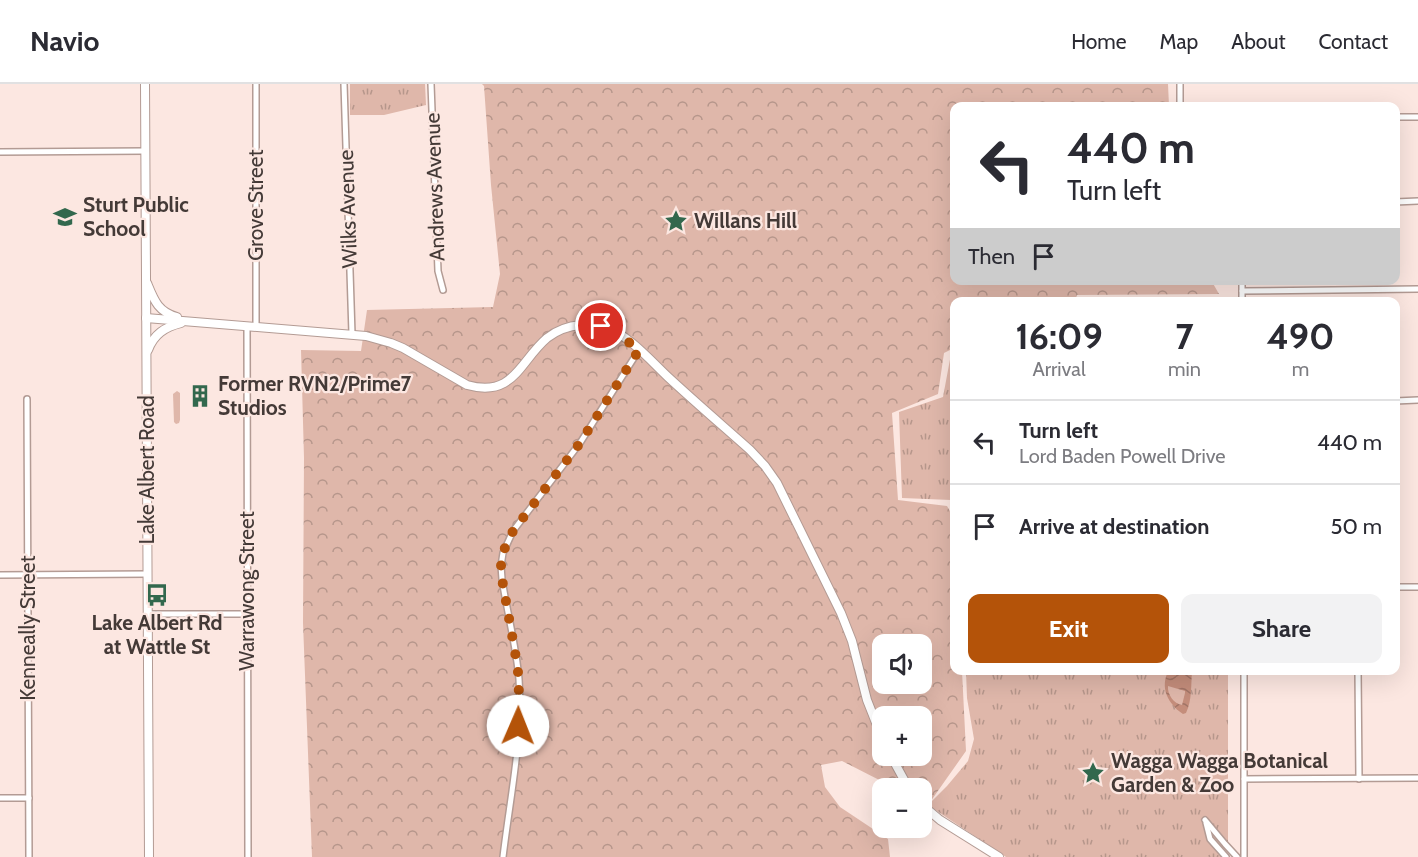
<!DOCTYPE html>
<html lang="en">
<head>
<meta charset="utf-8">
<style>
  :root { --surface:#fff; --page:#f2f2f3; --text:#2b2b33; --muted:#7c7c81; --line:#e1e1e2; --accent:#b45309 }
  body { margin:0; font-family:Cabin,sans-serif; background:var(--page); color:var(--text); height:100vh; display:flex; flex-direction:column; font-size:22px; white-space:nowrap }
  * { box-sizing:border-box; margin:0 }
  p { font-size:20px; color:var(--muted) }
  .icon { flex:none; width:33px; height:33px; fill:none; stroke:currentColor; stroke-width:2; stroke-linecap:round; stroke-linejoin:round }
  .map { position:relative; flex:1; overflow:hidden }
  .sheet { position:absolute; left:950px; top:213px; width:450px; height:378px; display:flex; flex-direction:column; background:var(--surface); border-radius:12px; box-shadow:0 6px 24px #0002 }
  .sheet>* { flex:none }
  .hud { position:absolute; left:950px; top:18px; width:450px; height:183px; border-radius:12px; box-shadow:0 6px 24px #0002; background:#fff; color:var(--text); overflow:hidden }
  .controls { position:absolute; left:872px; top:550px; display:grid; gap:12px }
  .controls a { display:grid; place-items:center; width:60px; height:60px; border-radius:12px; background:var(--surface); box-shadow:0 6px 24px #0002; font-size:30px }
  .pin { position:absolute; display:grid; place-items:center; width:51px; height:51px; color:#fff; margin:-26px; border:3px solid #fff; border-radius:50%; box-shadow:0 2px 6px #0007 }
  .me { position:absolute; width:66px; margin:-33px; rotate:1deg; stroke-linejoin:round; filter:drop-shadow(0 0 4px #0008) }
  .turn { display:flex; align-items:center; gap:21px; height:126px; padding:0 18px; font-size:27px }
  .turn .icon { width:78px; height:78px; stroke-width:2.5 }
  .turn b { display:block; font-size:42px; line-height:51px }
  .then { display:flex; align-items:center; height:57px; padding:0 18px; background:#0003; gap:12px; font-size:22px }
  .eta { display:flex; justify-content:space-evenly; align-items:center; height:102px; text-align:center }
  .eta b { font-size:36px; font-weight:700; line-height:42px }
  .cta { display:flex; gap:12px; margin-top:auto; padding:12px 18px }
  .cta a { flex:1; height:69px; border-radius:12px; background:var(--accent); color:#fff; font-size:24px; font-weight:700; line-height:69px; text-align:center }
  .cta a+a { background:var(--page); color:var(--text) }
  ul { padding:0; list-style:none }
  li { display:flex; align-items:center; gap:18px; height:84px; padding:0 18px; border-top:2px solid var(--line) }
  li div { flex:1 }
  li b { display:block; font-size:22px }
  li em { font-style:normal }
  header { display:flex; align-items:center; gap:36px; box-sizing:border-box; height:84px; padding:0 30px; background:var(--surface); border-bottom:2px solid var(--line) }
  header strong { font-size:28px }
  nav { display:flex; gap:33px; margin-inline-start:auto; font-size:21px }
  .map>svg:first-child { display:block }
  .green { fill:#dfb7aa }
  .forest { fill:url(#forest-crowns); fill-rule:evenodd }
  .park { fill:url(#park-tufts) }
  .water { fill:url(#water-waves); fill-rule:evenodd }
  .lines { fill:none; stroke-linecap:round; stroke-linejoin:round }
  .street-casing { stroke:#b39b94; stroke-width:8 }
  .secondary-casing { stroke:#b39b94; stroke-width:10 }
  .street { stroke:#fff; stroke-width:5 }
  .secondary { stroke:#fff; stroke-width:8 }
  .route { stroke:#b45309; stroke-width:10; stroke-dasharray:0 18 }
  .labels { text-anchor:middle; stroke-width:4.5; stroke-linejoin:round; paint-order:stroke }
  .street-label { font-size:21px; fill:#443a37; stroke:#fce7e1 }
  .poi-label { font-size:21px; font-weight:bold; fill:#443a37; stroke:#fce7e1; text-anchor:start }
</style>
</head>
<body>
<header>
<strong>Navio</strong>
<nav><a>Home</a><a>Map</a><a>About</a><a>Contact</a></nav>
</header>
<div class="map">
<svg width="1418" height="773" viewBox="0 0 1418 773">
  <defs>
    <pattern id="forest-crowns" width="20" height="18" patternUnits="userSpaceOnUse" patternTransform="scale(1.5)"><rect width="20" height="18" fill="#dfb7aa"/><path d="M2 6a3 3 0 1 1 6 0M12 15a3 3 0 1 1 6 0" fill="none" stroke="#b6968b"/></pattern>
    <pattern id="park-tufts" width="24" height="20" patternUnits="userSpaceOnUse" patternTransform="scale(1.5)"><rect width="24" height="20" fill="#dfb7aa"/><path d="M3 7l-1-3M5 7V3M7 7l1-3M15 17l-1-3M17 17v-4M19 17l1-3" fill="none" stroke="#b6968b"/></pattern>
    <pattern id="water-waves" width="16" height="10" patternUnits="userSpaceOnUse" patternTransform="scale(1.5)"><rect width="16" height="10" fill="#c48d7b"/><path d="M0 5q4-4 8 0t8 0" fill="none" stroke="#a17466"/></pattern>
  </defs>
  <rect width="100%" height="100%" fill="#fce7e1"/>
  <polygon class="green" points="177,307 180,309 180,336 179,339 176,340 174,338 173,310"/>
  <path class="forest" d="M482,0H1168L1169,22H954V196H1211L1219,210L1077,211L1075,217L954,218V264L944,269L938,310L892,329L898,416L947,422L954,434V586L962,587L966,667L928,721L921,717V705H897L842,677L821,681L825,703L840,723L888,755L890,773H312L303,539L304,374L301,266L361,267L367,226L493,223L500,190L491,101L484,2ZM882,561H921V600H882ZM882,633H921V672H882Z"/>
  <g class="park">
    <polygon points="350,0 425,0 426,21 384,31 350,31"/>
    <polygon points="954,267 954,423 951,416 902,414 899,328 943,313 951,270"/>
    <polygon points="966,587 1228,587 1228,769 1220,761 1216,762 1226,773 1006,773 928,721 947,702 968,677 974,655 967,614"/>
  </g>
  <path class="water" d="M1169,586L1192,587C1191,601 1192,617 1186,629L1183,630C1168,620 1159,603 1169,586ZM1168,602L1185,607V609L1182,621C1174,620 1167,610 1168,602Z"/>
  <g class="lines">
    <g class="street-casing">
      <g id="street">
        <polyline points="256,0 256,242"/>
        <polyline points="344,0 352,250"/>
        <polyline points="431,0 438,187 443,206"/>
        <polyline points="1180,0 1180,22"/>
        <polyline points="1395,33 1418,33"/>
        <polyline points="0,68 145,67"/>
        <polyline points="1395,118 1418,117"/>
        <polyline points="1242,196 1242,218"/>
        <polyline points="1242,207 1418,205"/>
        <polyline points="247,242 248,773"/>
        <polyline points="27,315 29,773"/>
        <polyline points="1395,317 1418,316"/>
        <polyline points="0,491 148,490"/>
        <polyline points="1395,503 1418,503"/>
        <polyline points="147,530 247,530"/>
        <polyline points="1244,586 1244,773"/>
        <polyline points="1358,586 1359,695"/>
        <polyline points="1244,695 1418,694"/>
        <polyline points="0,714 29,714"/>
        <polyline points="1205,736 1225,760 1237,773"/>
        <polyline points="1206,739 1210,755 1226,773"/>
        <path d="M503,773C510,714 523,654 519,595C516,561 507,528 502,495L501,482L503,469L513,447L580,359L639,266"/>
      </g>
    </g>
    <g class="secondary-casing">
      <g id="secondary">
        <polyline points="145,0 149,773"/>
        <path d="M147,199C154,216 158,228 177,233"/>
        <path d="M146,234L366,252L391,259L403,264L467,301C514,314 519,278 547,254C557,246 569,242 581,241C588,240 596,240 603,242C629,251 649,275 668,293C695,318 723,342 750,366L765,382L777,399L841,529L852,557L867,616L882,654"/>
        <path d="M148,266C154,250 165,243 181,239"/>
        <polyline points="891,672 909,705"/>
        <polyline points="921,720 940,736 999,773"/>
      </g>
    </g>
    <use href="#street" class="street"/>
    <use href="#secondary" class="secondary"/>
  </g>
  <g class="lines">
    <polyline class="route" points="518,642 519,595 515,568 502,495 501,482 502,470 513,447 580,359 639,266 614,247 601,242"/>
  </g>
  <defs>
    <g id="school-bare" transform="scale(1.8)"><path d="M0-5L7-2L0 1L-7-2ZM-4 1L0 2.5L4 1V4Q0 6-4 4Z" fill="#32684d" stroke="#fce7e1" stroke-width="2.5" paint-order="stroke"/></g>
    <g id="sight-bare" transform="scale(1.8)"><path d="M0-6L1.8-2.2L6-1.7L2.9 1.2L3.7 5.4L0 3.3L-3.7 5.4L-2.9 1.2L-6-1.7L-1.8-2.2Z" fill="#32684d" stroke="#fce7e1" stroke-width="2.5" paint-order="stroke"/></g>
    <g id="building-bare" transform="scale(1.8)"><path d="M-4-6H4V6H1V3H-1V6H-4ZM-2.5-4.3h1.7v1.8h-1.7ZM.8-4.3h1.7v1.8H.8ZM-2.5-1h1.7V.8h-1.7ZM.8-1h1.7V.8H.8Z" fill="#32684d" stroke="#fce7e1" stroke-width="2.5" paint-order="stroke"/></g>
    <g id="bus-bare" transform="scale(1.8)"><path d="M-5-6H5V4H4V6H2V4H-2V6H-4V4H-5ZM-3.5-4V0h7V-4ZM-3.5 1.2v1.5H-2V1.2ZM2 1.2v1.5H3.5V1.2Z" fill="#32684d" stroke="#fce7e1" stroke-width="2.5" paint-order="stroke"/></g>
  </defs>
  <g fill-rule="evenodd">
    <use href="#school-bare" x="65" y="133"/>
    <use href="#sight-bare" x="676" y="137"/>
    <use href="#building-bare" x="200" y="312"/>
    <use href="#bus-bare" x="157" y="511"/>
    <use href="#sight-bare" x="1093" y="689"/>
  </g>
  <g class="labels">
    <g class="street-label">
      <text transform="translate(435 103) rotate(-92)" y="7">Andrews Avenue</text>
      <text transform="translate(256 121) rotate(-90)" y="7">Grove Street</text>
      <text transform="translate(348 125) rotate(-92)" y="7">Wilks Avenue</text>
      <text transform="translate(147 386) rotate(-90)" y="7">Lake Albert Road</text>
      <text transform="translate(247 507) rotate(-90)" y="7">Warrawong Street</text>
      <text transform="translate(28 544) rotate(-90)" y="7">Kenneally Street</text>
    </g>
    <g class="poi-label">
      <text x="83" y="128">Sturt Public<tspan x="83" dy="24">School</tspan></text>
      <text x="694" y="144">Willans Hill</text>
      <text x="218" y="307">Former RVN2/Prime7<tspan x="218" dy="24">Studios</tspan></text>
      <text x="157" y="546" text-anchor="middle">Lake Albert Rd<tspan x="157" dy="24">at Wattle St</tspan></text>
      <text x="1111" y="684">Wagga Wagga Botanical<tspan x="1111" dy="24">Garden &amp; Zoo</tspan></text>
    </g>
  </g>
</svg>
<div class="controls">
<a><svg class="icon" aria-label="sound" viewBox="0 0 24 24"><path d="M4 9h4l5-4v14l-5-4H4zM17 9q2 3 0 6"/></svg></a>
<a>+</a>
<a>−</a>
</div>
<div class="pin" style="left:601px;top:242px;background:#d93025"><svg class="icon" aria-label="arrive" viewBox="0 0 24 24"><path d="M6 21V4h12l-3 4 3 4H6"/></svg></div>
<svg class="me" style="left:518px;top:642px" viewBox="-20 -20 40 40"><circle r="19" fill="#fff"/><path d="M0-13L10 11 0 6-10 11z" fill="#b45309"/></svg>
<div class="hud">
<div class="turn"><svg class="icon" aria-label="left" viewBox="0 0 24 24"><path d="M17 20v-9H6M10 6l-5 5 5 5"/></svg><div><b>440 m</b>Turn left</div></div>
<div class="then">Then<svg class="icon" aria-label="arrive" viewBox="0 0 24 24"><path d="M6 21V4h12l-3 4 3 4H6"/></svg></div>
</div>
<section class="sheet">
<div class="eta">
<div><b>16:09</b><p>Arrival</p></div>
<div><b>7</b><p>min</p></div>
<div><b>490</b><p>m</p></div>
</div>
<ul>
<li><svg class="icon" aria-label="left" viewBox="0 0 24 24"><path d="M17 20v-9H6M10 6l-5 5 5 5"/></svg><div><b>Turn left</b><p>Lord Baden Powell Drive</p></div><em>440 m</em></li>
<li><svg class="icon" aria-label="arrive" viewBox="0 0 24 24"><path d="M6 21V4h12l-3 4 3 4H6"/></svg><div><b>Arrive at destination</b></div><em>50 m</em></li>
</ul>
<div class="cta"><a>Exit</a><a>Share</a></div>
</section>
</div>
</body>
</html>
